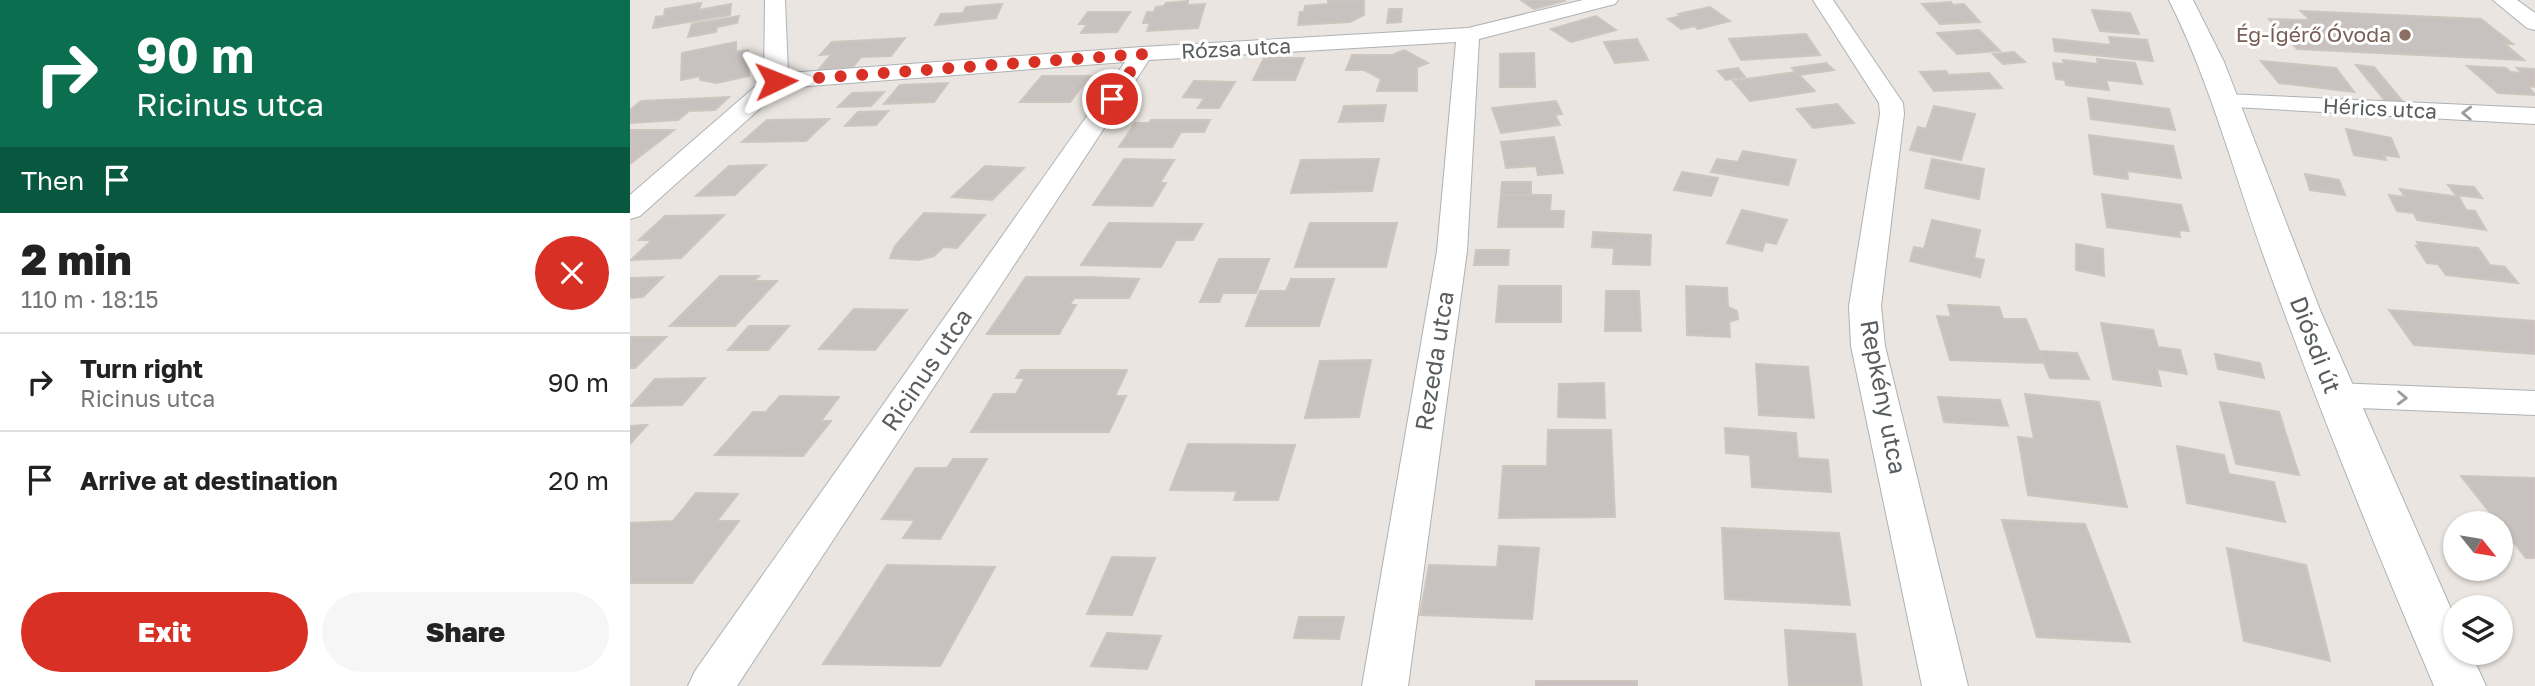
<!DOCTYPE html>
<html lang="en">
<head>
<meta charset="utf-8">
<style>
  :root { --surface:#fff; --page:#f6f6f6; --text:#222; --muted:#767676; --line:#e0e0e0; --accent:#d93025 }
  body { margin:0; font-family:"Golos Text",sans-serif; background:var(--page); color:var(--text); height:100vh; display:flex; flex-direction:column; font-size:26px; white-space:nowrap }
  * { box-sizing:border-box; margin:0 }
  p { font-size:23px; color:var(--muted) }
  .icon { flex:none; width:38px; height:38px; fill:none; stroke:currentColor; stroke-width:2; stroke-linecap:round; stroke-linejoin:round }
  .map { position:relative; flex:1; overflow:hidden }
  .details { display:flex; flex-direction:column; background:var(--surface); width:630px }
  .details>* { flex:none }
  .top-card { background:#0b6e4f; color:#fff; overflow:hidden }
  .needle { width:46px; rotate:120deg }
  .tools { position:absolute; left:1813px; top:511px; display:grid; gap:14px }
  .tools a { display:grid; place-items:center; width:70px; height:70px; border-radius:50%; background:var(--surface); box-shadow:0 2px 5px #0004; font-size:35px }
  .pin { position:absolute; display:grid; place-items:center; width:60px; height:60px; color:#fff; margin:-30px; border:4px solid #fff; border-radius:50%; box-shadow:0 2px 7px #0007 }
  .me { position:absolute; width:77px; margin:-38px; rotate:88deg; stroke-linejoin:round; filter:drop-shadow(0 0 5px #0008) }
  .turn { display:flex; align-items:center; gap:24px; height:147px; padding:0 21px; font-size:32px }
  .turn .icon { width:91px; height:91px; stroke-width:2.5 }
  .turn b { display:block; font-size:49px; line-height:60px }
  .then { display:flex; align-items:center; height:66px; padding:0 21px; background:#0003; gap:14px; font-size:26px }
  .round { display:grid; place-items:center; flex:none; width:74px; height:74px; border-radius:37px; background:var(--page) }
  .summary { display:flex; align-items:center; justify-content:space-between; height:119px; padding:0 21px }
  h1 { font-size:42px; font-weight:800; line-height:52px }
  .primary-button { display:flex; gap:14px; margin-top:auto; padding:14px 21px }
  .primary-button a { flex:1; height:80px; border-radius:42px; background:var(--accent); color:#fff; font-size:28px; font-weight:800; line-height:80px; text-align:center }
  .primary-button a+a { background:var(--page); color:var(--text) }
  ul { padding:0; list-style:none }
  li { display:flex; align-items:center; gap:21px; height:98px; padding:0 21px; border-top:2px solid var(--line) }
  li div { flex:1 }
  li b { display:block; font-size:26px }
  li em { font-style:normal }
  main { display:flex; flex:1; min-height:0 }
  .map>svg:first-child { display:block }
  .building { fill:#c7c2bf; stroke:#cec5bf; stroke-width:2 }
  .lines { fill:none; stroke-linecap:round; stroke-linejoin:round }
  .street-casing { stroke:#aeb2b4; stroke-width:2 }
  .secondary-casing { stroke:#adb2b4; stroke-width:2 }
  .street { fill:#fff; fill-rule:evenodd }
  .secondary { fill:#fff; fill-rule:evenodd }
  .oneway { stroke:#9b9e9f }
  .route { stroke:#d93025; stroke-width:12; stroke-dasharray:0 21.6 }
  .education-dot { fill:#8d6e63; stroke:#fff; stroke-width:2.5 }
  .labels { text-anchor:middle; stroke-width:6; stroke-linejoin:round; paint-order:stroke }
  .far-education-label { font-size:21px; fill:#785e54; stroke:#fff; text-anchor:end }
  .far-street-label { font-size:21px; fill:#595d5f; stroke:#fff }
  .street-label { font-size:24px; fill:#595d5f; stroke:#fff }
</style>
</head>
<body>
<main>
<section class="details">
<div class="top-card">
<div class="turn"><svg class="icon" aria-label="right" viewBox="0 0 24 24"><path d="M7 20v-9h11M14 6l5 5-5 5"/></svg><div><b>90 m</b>Ricinus utca</div></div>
<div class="then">Then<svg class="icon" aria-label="arrive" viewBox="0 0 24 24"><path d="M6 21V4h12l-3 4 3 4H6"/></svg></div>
</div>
<div class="summary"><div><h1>2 min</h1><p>110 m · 18:15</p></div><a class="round" style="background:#d93025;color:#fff"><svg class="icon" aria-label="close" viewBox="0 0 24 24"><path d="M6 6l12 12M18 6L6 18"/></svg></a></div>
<ul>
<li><svg class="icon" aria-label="right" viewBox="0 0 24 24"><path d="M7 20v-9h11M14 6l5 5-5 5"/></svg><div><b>Turn right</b><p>Ricinus utca</p></div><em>90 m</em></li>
<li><svg class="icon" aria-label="arrive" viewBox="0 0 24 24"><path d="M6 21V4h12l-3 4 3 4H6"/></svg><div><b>Arrive at destination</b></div><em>20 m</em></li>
</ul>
<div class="primary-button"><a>Exit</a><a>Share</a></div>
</section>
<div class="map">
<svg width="1905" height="686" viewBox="0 0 1905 686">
  <rect width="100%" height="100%" fill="#eae5e0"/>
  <g class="building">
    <polygon points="698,0 734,0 734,15 720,22 668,25 670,12 674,12 675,6 698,4"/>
    <polygon points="897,0 934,0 935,1 904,9 892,1"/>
    <polygon points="558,1 557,5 575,4 568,28 517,31 520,23 513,23 517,12 524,12 526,7 534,6 536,3"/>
    <polygon points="1321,2 1323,5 1334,4 1350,22 1310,24 1292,4"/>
    <polygon points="71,3 69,10 101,4 100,15 23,28 26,17 34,16 35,9"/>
    <polygon points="372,4 366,18 305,25 311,14 333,13 336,7"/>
    <polygon points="1080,7 1100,21 1068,29 1064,26 1051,29 1038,19 1051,16 1048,14"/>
    <polygon points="759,9 772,9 771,22 757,23"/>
    <polygon points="1462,10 1500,13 1509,34 1470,31"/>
    <polygon points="1671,11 1851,19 1883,44 1875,44 1894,60 1667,49 1639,19 1680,20"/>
    <polygon points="458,12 500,12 487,32 451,33 457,24 449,24"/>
    <polygon points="109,16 107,23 87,27 86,32 58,37 62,24"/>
    <polygon points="966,16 986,30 941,42 921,29"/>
    <polygon points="1349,30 1370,51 1327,54 1307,33"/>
    <polygon points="1176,34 1190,55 1111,60 1099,39"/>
    <polygon points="1479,37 1517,40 1523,61 1425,51 1423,39 1481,45"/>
    <polygon points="275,38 261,56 231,57 223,67 189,69 202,54 190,55 202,42"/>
    <polygon points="1007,39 1018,60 985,63 974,42"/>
    <polygon points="106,42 106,52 118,50 119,76 87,83 70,80 70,76 51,80 52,53"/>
    <polygon points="774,50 798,63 787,67 787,91 747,91 751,79 734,70 716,70 722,55 762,55"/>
    <polygon points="1384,52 1395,62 1373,64 1363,54"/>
    <polygon points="904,53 905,87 870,87 870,54"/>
    <polygon points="634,58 674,58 665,80 623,80"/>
    <polygon points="1467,59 1505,63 1512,84 1476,80 1479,90 1436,85 1435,80 1426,79 1423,63 1434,64 1433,60 1468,64"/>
    <polygon points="1631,61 1706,68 1724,92 1649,83"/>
    <polygon points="1196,63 1204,70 1169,75 1185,91 1120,101 1103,81 1166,72 1162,68"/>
    <polygon points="1726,65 1744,67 1774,103 1756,102"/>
    <polygon points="1837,66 1876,68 1881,72 1892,73 1887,68 1905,69 1905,87 1898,86 1905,95 1868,93"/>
    <polygon points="1108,68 1115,77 1096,80 1088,71"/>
    <polygon points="1316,71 1319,75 1359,73 1372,88 1304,91 1290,72"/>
    <polygon points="412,76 460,76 440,102 390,102"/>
    <polygon points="564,81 605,82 589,108 568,108 574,98 553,97"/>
    <polygon points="318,83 304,102 254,104 270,85"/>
    <polygon points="254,92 241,106 208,107 222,93"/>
    <polygon points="99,97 85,110 59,111 48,120 0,123 0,110 11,101"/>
    <polygon points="1458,98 1539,109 1545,130 1461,119"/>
    <polygon points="926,101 932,114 925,115 930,125 871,133 862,108"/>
    <polygon points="1207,104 1224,123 1183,128 1167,109"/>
    <polygon points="756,105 753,121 709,122 714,106"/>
    <polygon points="1304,106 1345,114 1331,160 1280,150 1288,127 1296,129"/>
    <polygon points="258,111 246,125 215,126 228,112"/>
    <polygon points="199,119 176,141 112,142 137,120"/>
    <polygon points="521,120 580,120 574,132 551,132 542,147 489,147 505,123 519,123"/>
    <polygon points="1716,129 1761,138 1769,157 1754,155 1756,160 1724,155"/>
    <polygon points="0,130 44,130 0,164"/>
    <polygon points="1459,135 1543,146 1551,178 1497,171 1498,179 1464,174"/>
    <polygon points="924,137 933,173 908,175 906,166 876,168 871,142"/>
    <polygon points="1113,151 1166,160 1158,185 1081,172 1087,159 1108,162"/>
    <polygon points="494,159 544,160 530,183 536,183 522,206 463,205"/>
    <polygon points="749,159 742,191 661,193 671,160"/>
    <polygon points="1302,159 1354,169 1349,199 1295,188"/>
    <polygon points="136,165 105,195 66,196 99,166"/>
    <polygon points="355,166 394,168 362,200 322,197"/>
    <polygon points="1052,172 1088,178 1081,196 1044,190"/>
    <polygon points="1675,174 1709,180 1715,195 1680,190"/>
    <polygon points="872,182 901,182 901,195 871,195"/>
    <polygon points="1818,185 1844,187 1852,198 1826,195"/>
    <polygon points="1770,189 1829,197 1836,210 1845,211 1856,230 1787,220 1784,213 1767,211 1759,195 1775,197"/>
    <polygon points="1472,194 1551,205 1559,231 1549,230 1550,237 1477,227"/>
    <polygon points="871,195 921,195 920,211 934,211 933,227 868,227"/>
    <polygon points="1112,210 1157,220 1146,244 1135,242 1132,251 1097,243"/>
    <polygon points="294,213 355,215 327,248 313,247 304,256 289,260 260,258 265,246"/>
    <polygon points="94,215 51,258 1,260 22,240 9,240 35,216"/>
    <polygon points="1302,220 1350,230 1344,258 1354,260 1350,277 1280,261 1284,247 1294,249"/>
    <polygon points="479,223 572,224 563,240 546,240 531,267 451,265"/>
    <polygon points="680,223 767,223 756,267 665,267"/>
    <polygon points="963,232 1021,235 1020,265 983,264 984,248 962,247"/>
    <polygon points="1787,242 1848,248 1860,265 1875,267 1888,283 1816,275 1808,264 1797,263 1786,246 1789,247"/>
    <polygon points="1446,244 1473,249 1474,276 1446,270"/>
    <polygon points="846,250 879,250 878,265 844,265"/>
    <polygon points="589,259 639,259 626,293 593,293 589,302 570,302"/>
    <polygon points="90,276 129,276 124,281 147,281 105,326 40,326"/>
    <polygon points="33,277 13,297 0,298 0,278"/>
    <polygon points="396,277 457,277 509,279 499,298 444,298 440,305 446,305 429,334 357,334"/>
    <polygon points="661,279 704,279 689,326 616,326 630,291 656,291"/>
    <polygon points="869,286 931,286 931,322 866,322"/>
    <polygon points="1056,286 1097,288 1098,307 1107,311 1108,319 1099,322 1100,337 1057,335"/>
    <polygon points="976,291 1009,291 1011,331 975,331"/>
    <polygon points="1318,305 1369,307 1373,319 1396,319 1414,363 1320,360 1307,316 1321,317"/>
    <polygon points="224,309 277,310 245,350 189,349"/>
    <polygon points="1759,310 1905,321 1905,354 1784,345"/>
    <polygon points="1471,323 1523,330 1528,347 1550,350 1557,374 1527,369 1531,386 1483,379"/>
    <polygon points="119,326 159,326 138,350 98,350"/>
    <polygon points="0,337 36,337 5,368 0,368"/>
    <polygon points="1409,351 1447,353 1459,379 1420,378"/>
    <polygon points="1585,354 1630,363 1634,378 1588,369"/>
    <polygon points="741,360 729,417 675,418 690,361"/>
    <polygon points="1126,364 1178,367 1184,418 1129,415"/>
    <polygon points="391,370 497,370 485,396 496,396 479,432 341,432 364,394 386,394 395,378 386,378"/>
    <polygon points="75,378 52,405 1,406 25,379"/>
    <polygon points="974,383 975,418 928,417 929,384"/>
    <polygon points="1395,394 1469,402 1497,507 1398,495 1388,437 1404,439"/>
    <polygon points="150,396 209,397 191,421 201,421 173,456 85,455 123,412 136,412"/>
    <polygon points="1308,397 1370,400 1378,426 1314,422"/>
    <polygon points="1590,402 1649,412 1669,475 1606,464"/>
    <polygon points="17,425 0,444 0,426"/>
    <polygon points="1095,428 1166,433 1168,458 1198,460 1201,492 1122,487 1120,455 1096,453"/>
    <polygon points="918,430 981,430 985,517 869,518 873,466 917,466"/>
    <polygon points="558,444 665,445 648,500 604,500 607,491 540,490"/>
    <polygon points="1547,446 1594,455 1599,474 1644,482 1655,522 1557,503"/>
    <polygon points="323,459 357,459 310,539 273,538 285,520 252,519 286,468 317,468"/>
    <polygon points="1831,476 1905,478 1905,558 1896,558"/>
    <polygon points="66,493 108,494 87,521 109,521 62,583 0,583 0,523 43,521"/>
    <polygon points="1372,520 1455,524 1500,642 1407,637"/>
    <polygon points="1092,528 1209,533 1220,605 1095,599"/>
    <polygon points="869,546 909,548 902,619 790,615 799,565 867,567"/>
    <polygon points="1597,548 1676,565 1700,661 1614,641"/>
    <polygon points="482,557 525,558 502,615 457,614"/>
    <polygon points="257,565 365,567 310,666 193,664"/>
    <polygon points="669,617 714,617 709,639 664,638"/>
    <polygon points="1155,630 1225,634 1232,686 1159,686"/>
    <polygon points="477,633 531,636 517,669 461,666"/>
    <rect x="906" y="681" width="101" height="5"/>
  </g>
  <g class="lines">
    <g class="street-casing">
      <g id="street">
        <polygon points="135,0 155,0 158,73 512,47 838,28 953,0 988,0 985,4 849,39 837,251 778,686 732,686 807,251 826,42 519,60 107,686 58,686 65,671 495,62 153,88 10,216 0,219 0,195 134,79"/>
        <polygon points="1183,0 1203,0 1273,103 1274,114 1251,306 1255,346 1338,686 1292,686 1221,346 1219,306 1250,114 1249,103"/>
        <polygon points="1863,0 1887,0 1905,13 1905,30 1897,28"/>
        <polygon points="1596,94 1905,108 1905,124 1587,106 1584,101 1587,96"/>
        <polygon points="1704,383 1905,391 1905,415 1704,407 1692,404 1686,395 1692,386"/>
      </g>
    </g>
    <g class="secondary-casing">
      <path id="secondary" d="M1539,0H1563L1594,62L1690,310L1825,618V653H1841L1856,686H1804C1745,548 1689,409 1638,268C1605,178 1582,86 1539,0Z"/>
    </g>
    <use href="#street" class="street"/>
    <use href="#secondary" class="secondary"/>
  </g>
  <defs><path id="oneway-chevron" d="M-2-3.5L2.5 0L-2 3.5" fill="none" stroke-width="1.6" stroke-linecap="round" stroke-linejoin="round" transform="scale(1.75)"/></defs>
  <g class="oneway">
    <use href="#oneway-chevron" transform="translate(1837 113) rotate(-178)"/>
    <use href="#oneway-chevron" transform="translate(1772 398) rotate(2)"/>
  </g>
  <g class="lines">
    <polyline class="route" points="146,81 512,54 482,99"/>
  </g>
  <circle class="education-dot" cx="1775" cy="35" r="7"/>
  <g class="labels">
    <g class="far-education-label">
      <text x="1761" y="42">Ég-Ígérő Óvoda</text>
    </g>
    <g class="far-street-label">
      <text transform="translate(606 49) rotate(-3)" y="7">Rózsa utca</text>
      <text transform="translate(1750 109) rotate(3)" y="7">Hérics utca</text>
    </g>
    <g class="street-label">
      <text transform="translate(1685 345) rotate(69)" y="8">Diósdi út</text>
      <text transform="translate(805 361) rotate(-81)" y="8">Rezeda utca</text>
      <text transform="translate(297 370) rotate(-56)" y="8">Ricinus utca</text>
      <text transform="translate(1253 397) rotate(79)" y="8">Repkény utca</text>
    </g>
  </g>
</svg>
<div class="tools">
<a><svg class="needle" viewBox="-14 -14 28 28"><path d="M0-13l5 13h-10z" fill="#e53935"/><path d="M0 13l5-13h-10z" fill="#767676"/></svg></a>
<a><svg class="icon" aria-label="layers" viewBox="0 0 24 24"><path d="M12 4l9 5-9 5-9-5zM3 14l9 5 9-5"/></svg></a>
</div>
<div class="pin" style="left:482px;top:99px;background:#d93025"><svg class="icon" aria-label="arrive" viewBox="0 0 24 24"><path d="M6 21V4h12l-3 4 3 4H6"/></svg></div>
<svg class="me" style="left:146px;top:81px" viewBox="-20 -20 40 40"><path d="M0-17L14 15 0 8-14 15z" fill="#d93025" stroke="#fff" stroke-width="4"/></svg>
</div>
</main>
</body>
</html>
